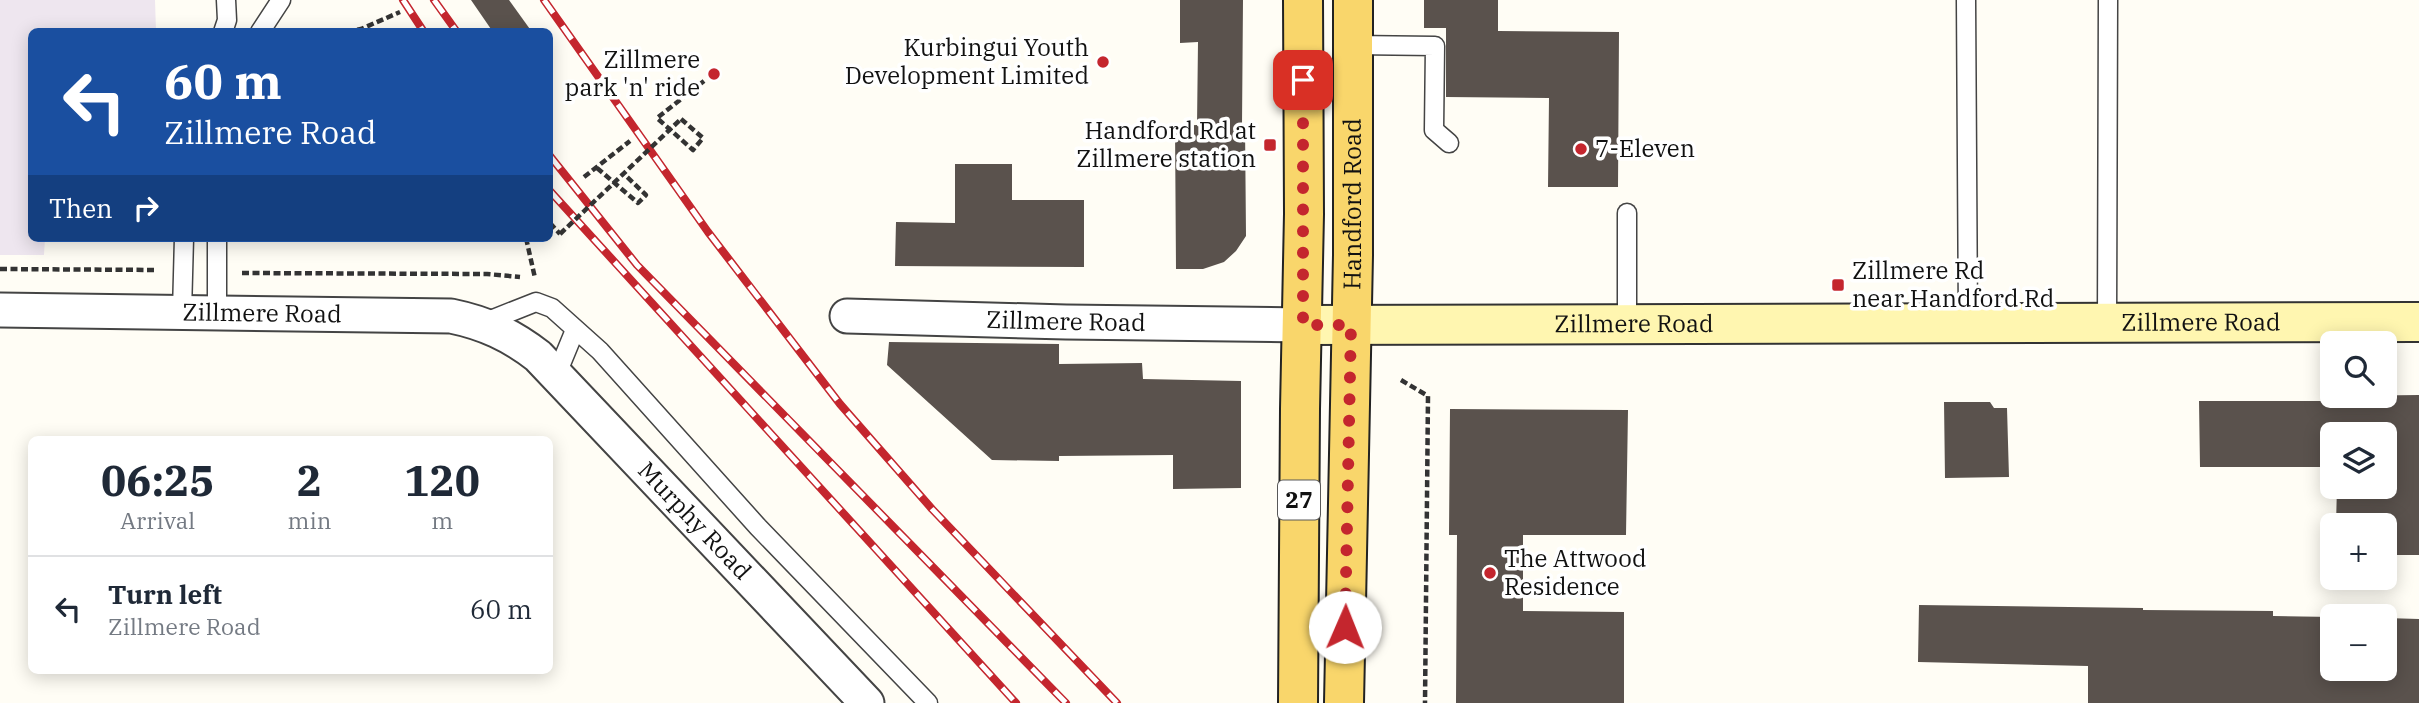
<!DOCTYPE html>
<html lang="en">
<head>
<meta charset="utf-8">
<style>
  :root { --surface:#fff; --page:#f6f6f7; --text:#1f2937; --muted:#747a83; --line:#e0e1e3 }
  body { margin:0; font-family:"IBM Plex Serif",serif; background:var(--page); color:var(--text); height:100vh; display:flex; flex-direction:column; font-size:26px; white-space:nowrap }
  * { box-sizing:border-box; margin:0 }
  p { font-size:23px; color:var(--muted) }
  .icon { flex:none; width:38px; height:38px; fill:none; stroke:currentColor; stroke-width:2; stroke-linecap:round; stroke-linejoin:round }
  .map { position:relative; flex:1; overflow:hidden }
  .panel { position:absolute; left:28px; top:436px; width:525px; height:238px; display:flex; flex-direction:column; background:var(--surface); border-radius:10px; box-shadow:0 4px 18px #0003 }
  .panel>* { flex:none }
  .top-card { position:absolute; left:28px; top:28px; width:525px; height:214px; border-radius:10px; box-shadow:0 4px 18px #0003; background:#1a4fa0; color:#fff; overflow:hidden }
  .fabs { position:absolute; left:2320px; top:331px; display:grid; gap:14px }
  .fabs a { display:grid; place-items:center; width:77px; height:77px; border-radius:10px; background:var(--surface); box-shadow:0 4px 18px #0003; font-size:35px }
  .pin { position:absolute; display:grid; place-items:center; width:60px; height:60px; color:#fff; margin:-30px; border-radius:14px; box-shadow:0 4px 10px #0006 }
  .me { position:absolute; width:77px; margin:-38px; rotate:1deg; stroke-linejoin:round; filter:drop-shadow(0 0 5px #0008) }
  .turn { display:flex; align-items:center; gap:24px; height:147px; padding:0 21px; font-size:32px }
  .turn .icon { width:91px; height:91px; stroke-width:2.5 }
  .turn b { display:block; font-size:49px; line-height:60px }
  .then { display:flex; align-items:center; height:66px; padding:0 21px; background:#0003; gap:14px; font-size:26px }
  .eta { display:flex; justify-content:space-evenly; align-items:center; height:119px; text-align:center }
  .eta b { font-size:42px; font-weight:700; line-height:49px }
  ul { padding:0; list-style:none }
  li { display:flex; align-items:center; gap:21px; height:105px; padding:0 21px; border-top:2px solid var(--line) }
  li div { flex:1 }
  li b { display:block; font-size:26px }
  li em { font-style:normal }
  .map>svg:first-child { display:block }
  .industrial { fill:#eee6ef }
  .building { fill:#5a524d }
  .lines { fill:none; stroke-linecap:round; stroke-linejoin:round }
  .lane-casing { stroke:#444; stroke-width:21 }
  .street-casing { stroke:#444; stroke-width:37 }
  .secondary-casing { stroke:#333; stroke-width:42 }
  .primary-casing { stroke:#222; stroke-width:42 }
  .path { stroke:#333; stroke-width:4.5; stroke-dasharray:7 3.5; stroke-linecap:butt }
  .lane { stroke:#fff; stroke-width:18 }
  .street { stroke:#fff; stroke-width:33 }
  .secondary { stroke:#fff6b0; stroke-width:38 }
  .primary { stroke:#f9d66b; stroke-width:38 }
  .rail-casing { stroke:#c4262e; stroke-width:8 }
  .rail { stroke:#fff; stroke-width:5; stroke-dasharray:16; stroke-linecap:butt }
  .path-bridge { stroke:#333; stroke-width:4.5; stroke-dasharray:7 3.5; stroke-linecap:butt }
  .route { stroke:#c4262e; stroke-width:12; stroke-dasharray:0 21.6 }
  .poi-dot { fill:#c4262e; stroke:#fff; stroke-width:2.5 }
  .labels { text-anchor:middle; stroke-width:7; stroke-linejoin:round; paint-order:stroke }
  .shield { fill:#fff; stroke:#585858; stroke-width:2 }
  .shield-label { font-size:23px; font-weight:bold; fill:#111 }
  .poi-label { font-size:24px; fill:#111; stroke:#fff; text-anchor:end }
  .street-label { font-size:24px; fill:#111; stroke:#fff }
</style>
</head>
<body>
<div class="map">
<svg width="2419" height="703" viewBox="0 0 2419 703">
  <rect width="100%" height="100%" fill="#fffdf5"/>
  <polygon class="industrial" points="0,0 155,0 156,31 32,32 32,238 45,238 44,255 0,255"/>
  <g class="building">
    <polygon points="471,0 509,0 532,32 493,32"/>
    <polygon points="1180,0 1243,0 1242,125 1245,125 1246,236 1236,251 1224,262 1203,269 1176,269 1175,126 1197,125 1198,42 1180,43"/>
    <polygon points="1424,0 1498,0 1498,31 1619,32 1618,187 1548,187 1549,98 1446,97 1446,28 1424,28"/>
    <polygon points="955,164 1012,164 1012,200 1084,200 1084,267 895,266 896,222 955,223"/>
    <polygon points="889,342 1059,344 1059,364 1142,363 1143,379 1241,381 1241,488 1173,489 1173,455 1059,456 1059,461 992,460 887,365"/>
    <polygon points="2419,395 2419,555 2385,555 2385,525 2336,525 2337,486 2385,486 2385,434 2333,434 2333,467 2200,467 2199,401 2337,401 2337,396"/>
    <polygon points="1944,402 1990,402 1994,408 2007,408 2009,477 1945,478"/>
    <polygon points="1450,409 1628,410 1626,535 1523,535 1523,611 1624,612 1624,703 1456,703 1457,535 1449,535"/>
    <polygon points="1919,605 2143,608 2143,610 2273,611 2273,616 2333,617 2333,668 2385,668 2385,618 2419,619 2419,703 2088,703 2088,666 1918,662"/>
  </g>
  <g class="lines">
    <g class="lane-casing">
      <g id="lane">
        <polyline points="1966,0 1968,322"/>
        <polyline points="223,32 227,20 226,0"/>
        <polyline points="260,32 281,0"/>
        <polyline points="1353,45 1435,46 1434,130 1449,143"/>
        <polyline points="1627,213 1627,324"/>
        <polyline points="182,312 184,238"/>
        <polyline points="217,312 217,238"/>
        <polyline points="483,323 536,302 552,308 600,351 758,527 928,703"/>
        <polyline points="2107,323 2108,0"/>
        <polyline points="556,376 575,330"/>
      </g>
    </g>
    <g class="street-casing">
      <g id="street">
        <path id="s1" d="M0,310L451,316C485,323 511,335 538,356L867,703"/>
        <path id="s2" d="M847,316L1066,322L1303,325"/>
      </g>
    </g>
    <g class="secondary-casing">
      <g id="secondary">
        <path id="s3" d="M1303,325L2419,322"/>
      </g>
    </g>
    <g class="primary-casing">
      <g id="primary">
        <polyline points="1298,703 1300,409 1304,214 1303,0"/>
        <path id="s4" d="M1344,703L1353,255V0"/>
      </g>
    </g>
    <g class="path">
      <polyline points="347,32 361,29 400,12"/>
      <polyline points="681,119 703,138 693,150 657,118 704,81"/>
      <polyline points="597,168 638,203 646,195 625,175"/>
      <polyline points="584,177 630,141"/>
      <polyline points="550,223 560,234"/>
      <polyline points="526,238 535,278"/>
      <polyline points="0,269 157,270"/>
      <polyline points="242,273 487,274 520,277"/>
      <polyline points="1401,380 1428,396 1425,703"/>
    </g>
    <use href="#lane" class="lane"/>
    <use href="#street" class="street"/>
    <use href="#secondary" class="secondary"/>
    <use href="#primary" class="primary"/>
    <g class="rail-casing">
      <g id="rail">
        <polyline points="403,0 424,32"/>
        <polyline points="434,0 457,32"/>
        <polyline points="544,0 708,232 840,404 932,509 1117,703"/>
        <polyline points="550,156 637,265 1066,703"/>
        <polyline points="550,191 1016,703"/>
      </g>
    </g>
    <use href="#rail" class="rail"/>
    <polyline class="path-bridge" points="560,234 681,119"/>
  </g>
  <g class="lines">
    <polyline class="route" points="1303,80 1303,325 1351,325 1345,627"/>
  </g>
  <g class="poi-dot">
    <circle cx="1103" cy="62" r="7"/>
    <circle cx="714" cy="74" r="7"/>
    <rect x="1263" y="138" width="14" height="14" rx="3.5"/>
    <circle cx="1581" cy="149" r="7"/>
    <rect x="1831" y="278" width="14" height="14" rx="3.5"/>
    <circle cx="1490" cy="573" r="7"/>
  </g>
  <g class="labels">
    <rect class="shield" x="1278" y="480.5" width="42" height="39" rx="5"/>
    <g class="shield-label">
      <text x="1299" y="508">27</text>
    </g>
    <g class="poi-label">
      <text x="1089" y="56">Kurbingui Youth<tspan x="1089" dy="28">Development Limited</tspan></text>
      <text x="700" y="68">Zillmere<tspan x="700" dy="28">park 'n' ride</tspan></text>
      <text x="1256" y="139">Handford Rd at<tspan x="1256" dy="28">Zillmere station</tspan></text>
      <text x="1595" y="157" text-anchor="start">7-Eleven</text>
      <text x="1852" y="279" text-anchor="start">Zillmere Rd<tspan x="1852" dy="28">near Handford Rd</tspan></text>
      <text x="1504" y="567" text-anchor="start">The Attwood<tspan x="1504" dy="28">Residence</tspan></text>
    </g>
    <g class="street-label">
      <text dy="8" stroke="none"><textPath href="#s4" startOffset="499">Handford Road</textPath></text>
      <text dy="8" stroke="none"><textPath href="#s1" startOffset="262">Zillmere Road</textPath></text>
      <text dy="8" stroke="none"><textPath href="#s2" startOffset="219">Zillmere Road</textPath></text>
      <text dy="8" stroke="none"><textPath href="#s3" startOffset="898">Zillmere Road</textPath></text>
      <text dy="8" stroke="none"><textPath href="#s3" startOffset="331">Zillmere Road</textPath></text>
      <text dy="8" stroke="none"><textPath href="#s1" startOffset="775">Murphy Road</textPath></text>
    </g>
  </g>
</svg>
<div class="fabs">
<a><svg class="icon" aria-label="search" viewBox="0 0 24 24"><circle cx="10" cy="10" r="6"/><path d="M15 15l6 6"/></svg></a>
<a><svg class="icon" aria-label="layers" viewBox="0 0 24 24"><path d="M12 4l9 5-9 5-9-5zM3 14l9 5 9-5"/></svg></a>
<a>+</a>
<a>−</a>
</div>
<div class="pin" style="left:1303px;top:80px;background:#d93025"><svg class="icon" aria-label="arrive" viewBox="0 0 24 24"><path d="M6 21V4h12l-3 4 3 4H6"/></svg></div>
<svg class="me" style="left:1345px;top:627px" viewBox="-20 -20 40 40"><circle r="19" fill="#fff"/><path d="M0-13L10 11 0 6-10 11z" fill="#c4262e"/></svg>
<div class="top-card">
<div class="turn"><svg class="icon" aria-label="left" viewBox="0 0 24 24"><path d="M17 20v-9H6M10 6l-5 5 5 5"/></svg><div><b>60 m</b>Zillmere Road</div></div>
<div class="then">Then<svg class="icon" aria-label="right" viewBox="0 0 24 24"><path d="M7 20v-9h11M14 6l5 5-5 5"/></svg></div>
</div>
<section class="panel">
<div class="eta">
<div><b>06:25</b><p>Arrival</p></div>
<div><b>2</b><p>min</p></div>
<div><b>120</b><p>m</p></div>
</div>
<ul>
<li><svg class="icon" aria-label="left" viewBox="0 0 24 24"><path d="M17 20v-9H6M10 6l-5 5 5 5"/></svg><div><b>Turn left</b><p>Zillmere Road</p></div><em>60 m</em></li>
</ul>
</section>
</div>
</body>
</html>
